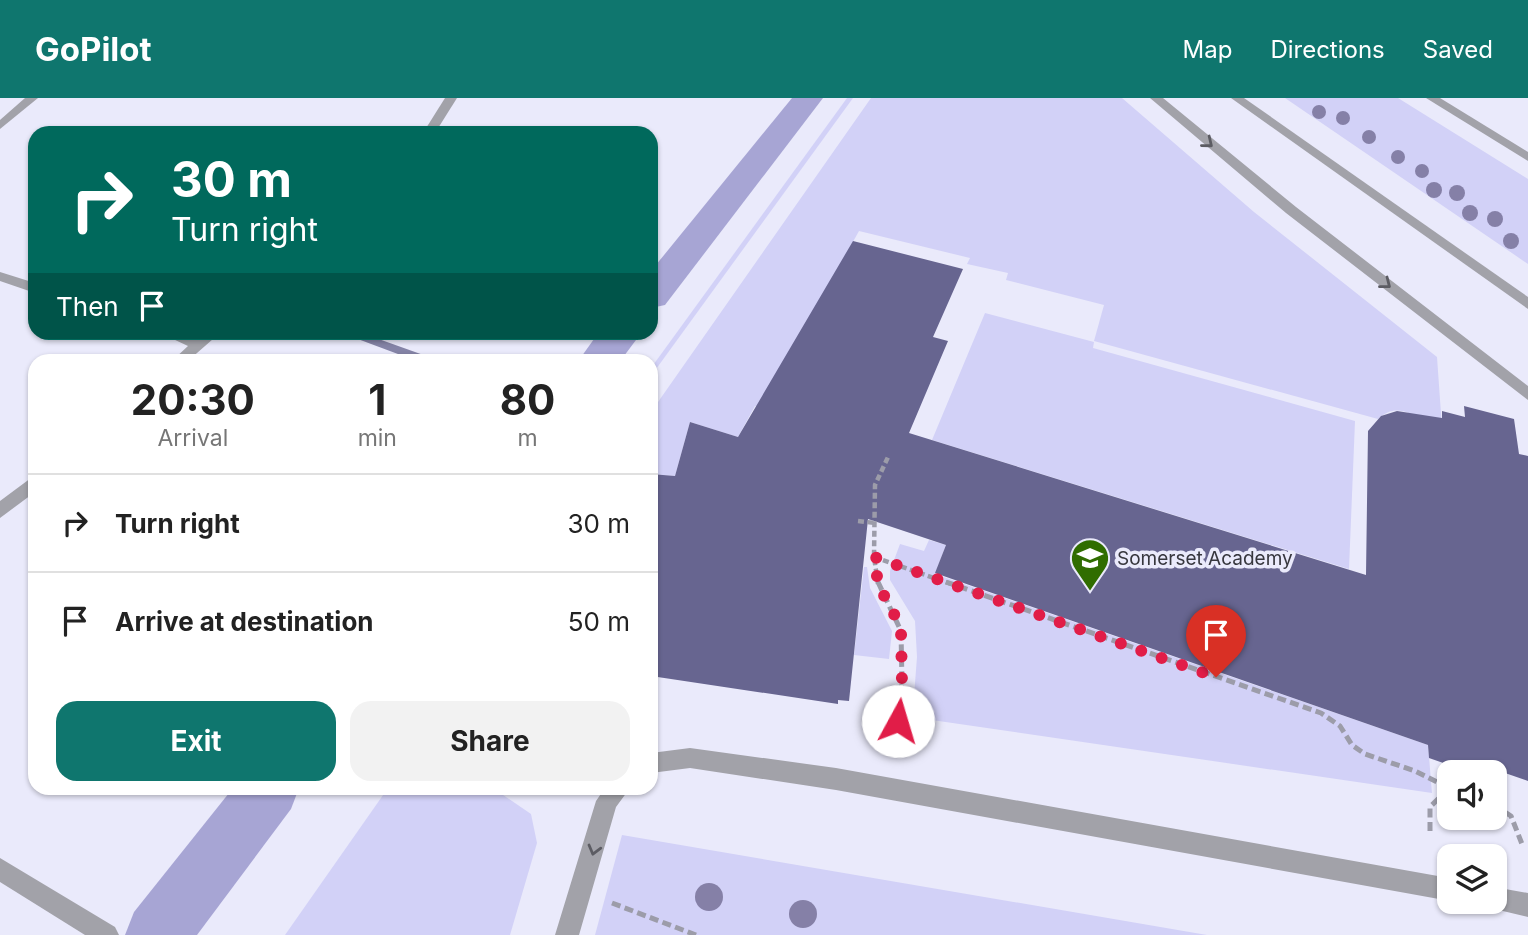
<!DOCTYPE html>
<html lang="en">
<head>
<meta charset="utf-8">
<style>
  :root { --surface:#fff; --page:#f2f2f2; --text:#222; --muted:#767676; --line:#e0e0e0; --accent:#0f766e }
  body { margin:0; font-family:Inter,sans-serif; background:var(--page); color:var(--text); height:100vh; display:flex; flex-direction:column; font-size:26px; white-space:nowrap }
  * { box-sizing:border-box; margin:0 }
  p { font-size:23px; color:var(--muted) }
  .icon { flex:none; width:38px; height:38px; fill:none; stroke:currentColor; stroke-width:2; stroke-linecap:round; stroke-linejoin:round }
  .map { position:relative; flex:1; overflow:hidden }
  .drawer { position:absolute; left:28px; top:256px; width:630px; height:441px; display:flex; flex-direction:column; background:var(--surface); border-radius:21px; box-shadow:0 2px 5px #0004 }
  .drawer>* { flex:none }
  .banner { position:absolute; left:28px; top:28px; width:630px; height:214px; border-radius:21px; box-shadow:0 2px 5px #0004; background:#00695c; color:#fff; overflow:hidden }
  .controls { position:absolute; left:1437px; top:662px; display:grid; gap:14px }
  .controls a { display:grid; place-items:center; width:70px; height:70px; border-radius:14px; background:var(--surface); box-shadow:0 2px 5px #0004; font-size:35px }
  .pin { position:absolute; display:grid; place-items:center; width:60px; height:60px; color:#fff; margin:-72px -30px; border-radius:50% 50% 50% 0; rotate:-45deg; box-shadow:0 0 7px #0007 }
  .pin .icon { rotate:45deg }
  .me { position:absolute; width:77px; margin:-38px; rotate:6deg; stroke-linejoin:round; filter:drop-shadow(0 0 5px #0008) }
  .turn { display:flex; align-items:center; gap:24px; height:147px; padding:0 28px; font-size:32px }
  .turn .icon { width:91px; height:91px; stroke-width:2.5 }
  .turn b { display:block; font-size:49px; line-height:60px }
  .then { display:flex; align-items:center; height:66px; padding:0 28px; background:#0003; gap:14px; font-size:26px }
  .eta { display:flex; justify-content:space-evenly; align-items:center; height:119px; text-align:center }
  .eta b { font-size:42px; font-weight:700; line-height:49px }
  .button { display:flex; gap:14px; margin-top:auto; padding:14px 28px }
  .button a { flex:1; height:80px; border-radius:21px; background:var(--accent); color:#fff; font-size:28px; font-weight:700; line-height:80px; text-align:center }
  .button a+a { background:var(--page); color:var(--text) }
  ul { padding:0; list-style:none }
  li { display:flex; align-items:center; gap:21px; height:98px; padding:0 28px; border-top:2px solid var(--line) }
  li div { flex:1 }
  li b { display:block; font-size:26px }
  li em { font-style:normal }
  header { display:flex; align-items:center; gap:42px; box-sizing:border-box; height:98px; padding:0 35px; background:var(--accent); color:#fff }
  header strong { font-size:33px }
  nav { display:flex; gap:38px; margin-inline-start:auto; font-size:24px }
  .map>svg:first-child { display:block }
  .green { fill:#d2d1f7 }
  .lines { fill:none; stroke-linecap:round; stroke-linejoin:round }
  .stream { fill:#8584a7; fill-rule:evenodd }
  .canal { fill:#a7a5d4; fill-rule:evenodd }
  .building { fill:#676590 }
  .path-far1 { stroke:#9c9ca9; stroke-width:4.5; stroke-dasharray:6 3.5; stroke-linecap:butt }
  .path { stroke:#9c9ca9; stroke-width:5; stroke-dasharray:9 4.5; stroke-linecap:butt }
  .minor { fill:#a2a2a9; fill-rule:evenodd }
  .tree { fill:#8580a7 }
  .oneway { stroke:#5c5c63 }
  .route { stroke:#e11d48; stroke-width:12; stroke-dasharray:0 21.6 }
  .labels { text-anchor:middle; stroke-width:7; stroke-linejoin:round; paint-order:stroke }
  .poi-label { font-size:19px; fill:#37373e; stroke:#eaeafb; text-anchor:start }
</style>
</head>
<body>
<header>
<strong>GoPilot</strong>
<nav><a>Map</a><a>Directions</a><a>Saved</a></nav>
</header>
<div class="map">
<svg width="1528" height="837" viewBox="0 0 1528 837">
  <rect width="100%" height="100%" fill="#eaeafb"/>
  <g class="green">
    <polygon points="847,0 853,0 651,278 651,270"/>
    <path d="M871,0H1122L1254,114L1437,259L1443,344C1427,327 1402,298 1378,321L1094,243L1104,207L1006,182L1008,175L967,166L970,160L859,133L760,310L755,308L738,339L690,324L675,378L651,376V314Z"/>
    <polygon points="1285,0 1398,0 1528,81 1528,166"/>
    <polygon points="985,215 1094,244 1093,250 1355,323 1349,471 932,342"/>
    <polygon points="929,442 946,447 935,476 1428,647 1432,695 918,620 920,600 914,598 917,559 915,523 890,482 890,473 900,446 924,453"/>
    <polygon points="864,469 867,469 870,490 892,533 889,561 854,557"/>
    <polygon points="388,690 493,690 531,716 537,745 510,837 285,837"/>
    <polygon points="622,737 1207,837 595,837"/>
  </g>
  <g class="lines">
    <polygon class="stream" points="339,234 359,234 429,259 431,262 414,262"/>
    <g class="canal">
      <polygon points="792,0 823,0 665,207 651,210 651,173"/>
      <polygon points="599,234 642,234 621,262 579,262"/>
      <polygon points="233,690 299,690 291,711 197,837 125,837 134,814"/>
    </g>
  </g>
  <polygon class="building" points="853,143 963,171 933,239 948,243 909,335 1366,477 1368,333 1381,318 1397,313 1442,320 1442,313 1465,319 1464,308 1514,321 1519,356 1528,358 1528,683 1505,675 1506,687 1494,683 1494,674 1469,674 1429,660 1428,647 935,475 946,447 868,421 849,603 838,602 838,606 651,578 651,376 675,378 690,324 738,339"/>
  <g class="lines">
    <g class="path-far1">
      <polyline points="858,423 875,425"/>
      <polyline points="874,459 951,486"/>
      <polyline points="878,486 874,459 875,387 889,357"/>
    </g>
    <g class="path">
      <polyline points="878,484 901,533 902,585 898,623"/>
      <polyline points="946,484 1321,615 1340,628 1352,647 1365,656 1415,673 1449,690"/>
      <polyline points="1494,707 1511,718 1522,746"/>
      <polyline points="1430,733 1430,709 1449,690"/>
      <polyline points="612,805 696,837"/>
    </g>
    <g class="minor">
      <polygon points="25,0 38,0 0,31 0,22"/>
      <polygon points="445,0 457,0 435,35 423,35"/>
      <polygon points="1150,0 1163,0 1296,109 1528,288 1528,302 1286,115"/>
      <polygon points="1231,0 1244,0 1528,199 1528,211"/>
      <polygon points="1426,0 1440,0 1528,54 1528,63"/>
      <polygon points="0,174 35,185 35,195 0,183"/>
      <polygon points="158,234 182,234 197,240 204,234 221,234 189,262 173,262 188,248"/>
      <polygon points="35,377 35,394 0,420 0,403"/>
      <polygon points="690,650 836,670 1449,780 1450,803 836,692 690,670 651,675 651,655"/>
      <polygon points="605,690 630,690 616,709 579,837 555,837 596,703"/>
      <polygon points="0,760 115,829 119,837 85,837 0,784"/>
      <polygon points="1494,789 1528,795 1528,819 1486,809 1483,803 1494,803"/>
    </g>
  </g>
  <g class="tree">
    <circle cx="1319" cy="14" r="7"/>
    <circle cx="1343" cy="20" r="7"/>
    <circle cx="1369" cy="39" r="7"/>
    <circle cx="1398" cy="59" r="7"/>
    <circle cx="1422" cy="73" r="7"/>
    <circle cx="1434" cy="92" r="8"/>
    <circle cx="1457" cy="95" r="8"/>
    <circle cx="1470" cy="115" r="8"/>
    <circle cx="1495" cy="121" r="8"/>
    <circle cx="1511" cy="143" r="8"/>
    <circle cx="709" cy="799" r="14"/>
    <circle cx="803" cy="816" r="14"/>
  </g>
  <defs><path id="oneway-chevron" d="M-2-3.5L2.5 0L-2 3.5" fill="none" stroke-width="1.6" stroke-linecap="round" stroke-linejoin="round" transform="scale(1.75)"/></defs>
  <g class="oneway">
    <use href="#oneway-chevron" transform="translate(1208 45) rotate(39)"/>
    <use href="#oneway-chevron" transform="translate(1386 186) rotate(38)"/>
    <use href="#oneway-chevron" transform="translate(594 752) rotate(105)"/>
  </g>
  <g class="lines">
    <polyline class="route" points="898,623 902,585 901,533 889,504 879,491 874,459 1216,579"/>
  </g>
  <defs>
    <g id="school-pin" transform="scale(2.0125)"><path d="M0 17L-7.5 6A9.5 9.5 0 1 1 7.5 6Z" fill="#306d00" stroke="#eaeafb"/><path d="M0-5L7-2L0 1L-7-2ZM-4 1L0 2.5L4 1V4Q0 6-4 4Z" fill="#fff"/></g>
  </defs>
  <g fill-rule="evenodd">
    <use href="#school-pin" x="1090" y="460"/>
  </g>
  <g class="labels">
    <g class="poi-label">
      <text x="1117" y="467">Somerset Academy</text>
    </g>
  </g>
</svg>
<div class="controls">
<a><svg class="icon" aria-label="sound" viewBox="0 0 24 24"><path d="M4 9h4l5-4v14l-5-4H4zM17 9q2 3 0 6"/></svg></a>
<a><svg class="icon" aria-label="layers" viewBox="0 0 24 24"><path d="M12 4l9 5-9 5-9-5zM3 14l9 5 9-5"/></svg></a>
</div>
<div class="pin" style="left:1216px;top:579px;background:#d93025"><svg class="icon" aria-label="arrive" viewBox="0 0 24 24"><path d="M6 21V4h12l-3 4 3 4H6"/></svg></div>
<svg class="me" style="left:898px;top:623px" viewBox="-20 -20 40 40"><circle r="19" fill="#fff"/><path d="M0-13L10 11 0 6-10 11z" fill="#e11d48"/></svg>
<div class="banner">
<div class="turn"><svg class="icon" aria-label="right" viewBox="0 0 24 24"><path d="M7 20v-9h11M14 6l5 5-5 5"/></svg><div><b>30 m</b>Turn right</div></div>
<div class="then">Then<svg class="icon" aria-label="arrive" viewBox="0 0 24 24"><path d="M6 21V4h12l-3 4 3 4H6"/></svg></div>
</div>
<section class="drawer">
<div class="eta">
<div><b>20:30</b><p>Arrival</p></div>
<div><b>1</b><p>min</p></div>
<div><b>80</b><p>m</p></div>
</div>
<ul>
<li><svg class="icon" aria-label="right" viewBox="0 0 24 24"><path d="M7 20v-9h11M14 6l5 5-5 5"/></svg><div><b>Turn right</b></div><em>30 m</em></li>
<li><svg class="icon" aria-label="arrive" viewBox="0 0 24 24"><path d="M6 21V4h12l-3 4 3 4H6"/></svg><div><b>Arrive at destination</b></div><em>50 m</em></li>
</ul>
<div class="button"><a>Exit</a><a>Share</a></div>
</section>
</div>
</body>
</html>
